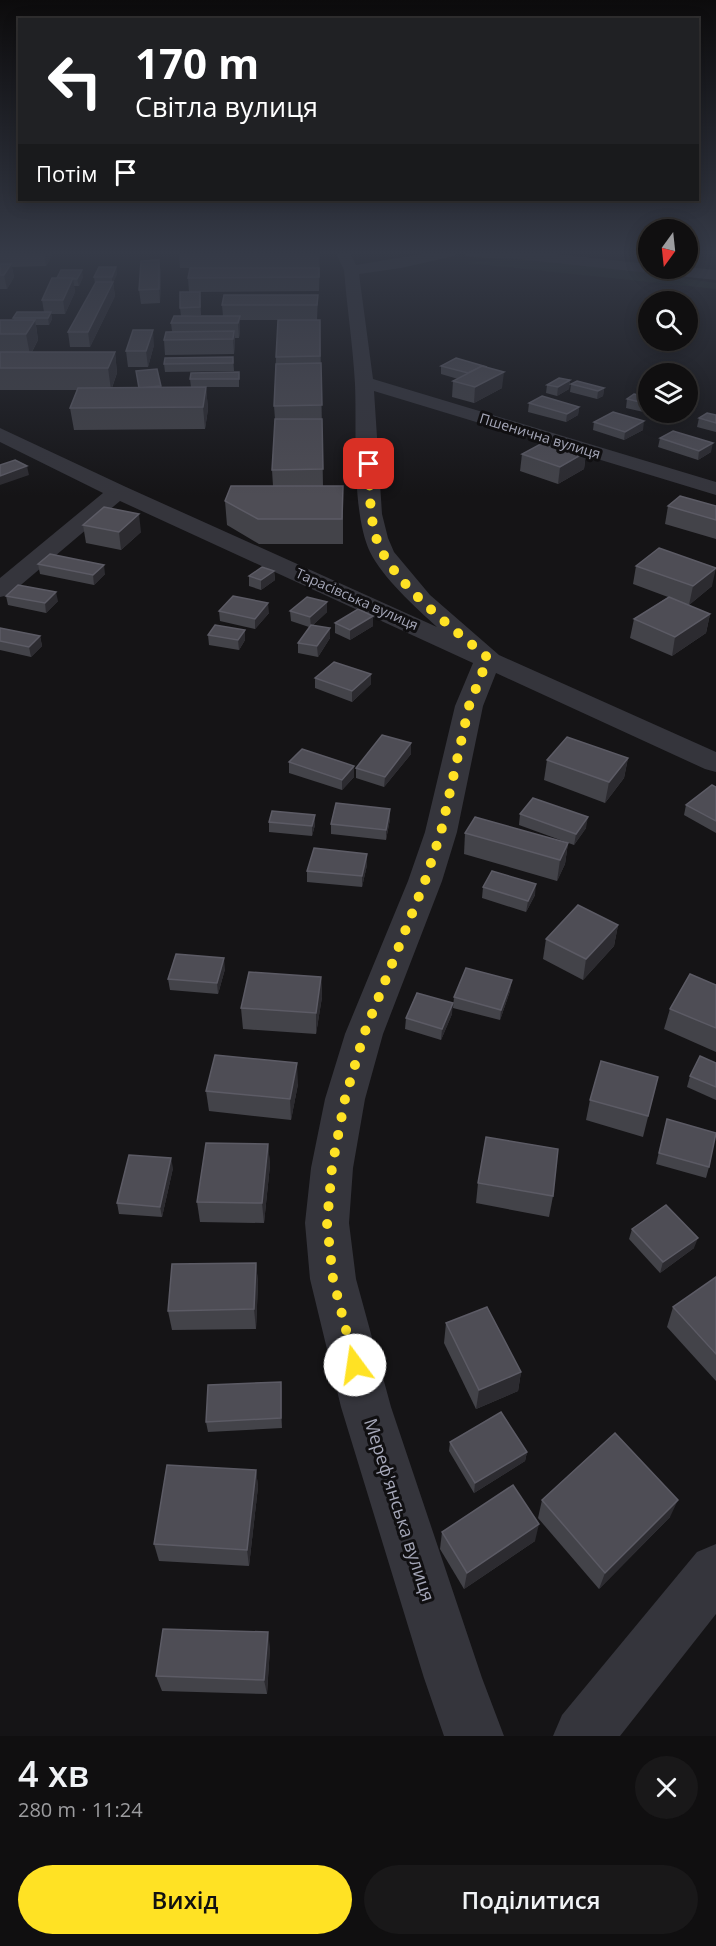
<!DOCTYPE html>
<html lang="uk">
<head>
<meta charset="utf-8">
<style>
  :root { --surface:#100f10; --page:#191819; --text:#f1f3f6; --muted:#9c9c9f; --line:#302f30; --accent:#ffe224 }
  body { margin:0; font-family:"Open Sans",sans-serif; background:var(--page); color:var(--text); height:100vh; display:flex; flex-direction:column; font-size:22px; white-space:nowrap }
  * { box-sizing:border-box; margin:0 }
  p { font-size:20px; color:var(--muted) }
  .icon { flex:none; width:33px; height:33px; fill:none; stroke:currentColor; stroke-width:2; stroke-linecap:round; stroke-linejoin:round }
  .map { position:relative; height:1736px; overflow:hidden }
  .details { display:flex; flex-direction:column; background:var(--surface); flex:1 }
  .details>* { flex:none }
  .guide { position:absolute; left:18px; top:18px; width:681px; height:183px; border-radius:0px; box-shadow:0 3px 15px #0003,0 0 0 2px var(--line); background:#202124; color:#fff; overflow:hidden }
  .needle { width:39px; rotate:195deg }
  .controls { position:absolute; left:638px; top:219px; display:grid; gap:12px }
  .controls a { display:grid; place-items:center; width:60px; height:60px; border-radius:50%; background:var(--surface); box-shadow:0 3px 15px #0003,0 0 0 2px var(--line); font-size:30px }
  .pin { position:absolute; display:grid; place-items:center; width:51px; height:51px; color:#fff; margin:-26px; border-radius:12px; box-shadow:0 3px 9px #0006 }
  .me { position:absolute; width:66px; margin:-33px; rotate:346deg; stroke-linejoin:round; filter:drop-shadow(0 0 4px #0008) }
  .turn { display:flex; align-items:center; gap:21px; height:126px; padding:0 18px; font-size:27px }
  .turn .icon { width:78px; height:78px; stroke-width:2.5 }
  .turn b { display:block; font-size:42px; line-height:51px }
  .then { display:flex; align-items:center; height:57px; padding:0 18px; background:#0003; gap:12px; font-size:22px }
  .round { display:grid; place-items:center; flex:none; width:63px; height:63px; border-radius:32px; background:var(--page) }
  .summary { display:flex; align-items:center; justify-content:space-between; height:102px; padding:0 18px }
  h1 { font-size:36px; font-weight:600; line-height:45px }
  .cta { display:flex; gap:12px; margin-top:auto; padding:12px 18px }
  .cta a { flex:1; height:69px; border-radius:36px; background:var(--accent); color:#111; font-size:24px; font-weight:600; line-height:69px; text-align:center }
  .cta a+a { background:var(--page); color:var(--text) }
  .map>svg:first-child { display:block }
  .green { fill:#1c251f }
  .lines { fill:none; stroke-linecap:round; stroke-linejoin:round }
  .minor { fill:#35353c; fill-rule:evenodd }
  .wall { fill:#434349 }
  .shaded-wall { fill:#2c2b30 }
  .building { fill:#4e4d55; stroke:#5c5b65; stroke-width:1.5 }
  .route { stroke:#ffe224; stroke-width:10; stroke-dasharray:0 18 }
  .labels { text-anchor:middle; stroke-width:6; stroke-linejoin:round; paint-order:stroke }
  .far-street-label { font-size:14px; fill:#a5a7b8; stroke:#100f11 }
  .near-street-label { font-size:18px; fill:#a5a7b8; stroke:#100f11 }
</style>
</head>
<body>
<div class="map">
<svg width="716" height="1736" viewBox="0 0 716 1736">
  <rect width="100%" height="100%" fill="#151416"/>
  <polygon class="green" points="515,258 601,266 716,283 716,289 466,263"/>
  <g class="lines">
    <g class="minor">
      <path d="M336,253H350L356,265L428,253H456L454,256L401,268L359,274L373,379L716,482V495L374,391L382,514L388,538L394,552L430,595L499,655L716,752V772L705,769L496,673L483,706L457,832L442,881L383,1034L365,1099L353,1168L349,1223L356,1279L391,1407L482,1678L504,1736H444L424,1678L341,1407L310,1279L305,1223L311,1168L325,1099L345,1034L408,881L425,832L455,706L473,663L120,501L9,595L0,597V578L103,493L0,442V428L126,487L437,627C416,608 382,577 370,552C351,512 357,430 355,384C353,346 347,308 344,270Z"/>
      <polygon points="462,253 546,253 648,264 648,268 687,267 716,270 716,280 518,259 469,257"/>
      <polygon points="716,1544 716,1614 620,1736 553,1736 562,1715 697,1552"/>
    </g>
  </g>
  <g class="wall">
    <polygon points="0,253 52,253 52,256 46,266 12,267 14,277 7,289 0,289"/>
    <polygon points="125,253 320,253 319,291 200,292 201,315 181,316 180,308 189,292 188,278 250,268 180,268 179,254"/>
    <polygon points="159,260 161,274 160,303 141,304 139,290"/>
    <polygon points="116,267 117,274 113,282 115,296 90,347 70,347 68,332 95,284 94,277"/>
    <polygon points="83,277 79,286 74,286 75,292 65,314 51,314 52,319 49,325 36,325 38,340 32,352 115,352 117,373 112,388 139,388 136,371 157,369 161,387 191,387 190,379 239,372 239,387 206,387 208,409 205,429 74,430 70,408 77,390 0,390 0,320 14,320 13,318 44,312 42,300 52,278"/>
    <polygon points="318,295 317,320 240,320 240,330 239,338 235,338 234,354 165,355 164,340 172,331 171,323 223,316 222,305"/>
    <polygon points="320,320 323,486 343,486 343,544 259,544 227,525 225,501 273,486 272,470 275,419 274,406 276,357"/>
    <polygon points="154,345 148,367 128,367 126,351"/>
    <polygon points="233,357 234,371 165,372 164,364"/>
    <polygon points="441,366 487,368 502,388 474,403 452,397 453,381 458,379 441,374"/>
    <polygon points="570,380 569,389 557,396 546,393 547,385"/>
    <polygon points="571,384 604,388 603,396 597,399 570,392"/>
    <polygon points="648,397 648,412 665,412 661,416 626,408 627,399"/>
    <polygon points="529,403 579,407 578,415 566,422 528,412"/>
    <polygon points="716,415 716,432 697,427 699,418"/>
    <polygon points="594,422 643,430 624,440 593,430"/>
    <polygon points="660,438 711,452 698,460 658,447"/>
    <polygon points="586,452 584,469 558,484 520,471 522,454"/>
    <polygon points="668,506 716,506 716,539 665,524"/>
    <polygon points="83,525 141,532 121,550 86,543"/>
    <polygon points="38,564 105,574 94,585 40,574"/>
    <polygon points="636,566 712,586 689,605 679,601 710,614 706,633 672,656 630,638 634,619 668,597 633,584"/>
    <polygon points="274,571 275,580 261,590 249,586 249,576"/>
    <polygon points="6,596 58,601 46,613 8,605"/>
    <polygon points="219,611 269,613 255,629 220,621"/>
    <polygon points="290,611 327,612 313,625 330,638 318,657 298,653 298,643 309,627 291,621"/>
    <polygon points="335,623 373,626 350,640 335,633"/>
    <polygon points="0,628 40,636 42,646 31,657 0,650"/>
    <polygon points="245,630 245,640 239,650 209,645 208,635"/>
    <polygon points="315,678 371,684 352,702 315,688"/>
    <polygon points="411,743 411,754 384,787 356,778 356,768"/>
    <polygon points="628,758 624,778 605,803 544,780 547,760"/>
    <polygon points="289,762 354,766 354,777 342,790 289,773"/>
    <polygon points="716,787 716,833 684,815 686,805"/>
    <polygon points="520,814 586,828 574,845 519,825"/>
    <polygon points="390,819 386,840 331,834 331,824"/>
    <polygon points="269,822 315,825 312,836 269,832"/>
    <polygon points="465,833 568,843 565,864 557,881 464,854"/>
    <polygon points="367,865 362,887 307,882 307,871"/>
    <polygon points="483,887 535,895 526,912 482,898"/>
    <polygon points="618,925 614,946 583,980 543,959 546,939"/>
    <polygon points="225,969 218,994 170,990 168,979"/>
    <polygon points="321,977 322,997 316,1034 243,1029 241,1008"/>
    <polygon points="716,985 716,1052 664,1029 670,1009"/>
    <polygon points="510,991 500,1020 453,1008 454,997"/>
    <polygon points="452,1014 441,1040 405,1029 406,1018"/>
    <polygon points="716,1063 716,1100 687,1087 690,1076"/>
    <polygon points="658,1077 643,1137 586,1120 590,1100"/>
    <polygon points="298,1084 291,1120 209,1111 206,1091"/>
    <polygon points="667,1119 709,1167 706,1178 656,1164"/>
    <polygon points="268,1144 270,1165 264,1223 200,1222 197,1202"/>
    <polygon points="173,1168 162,1217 119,1214 117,1203"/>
    <polygon points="478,1183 553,1196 549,1217 476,1203"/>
    <polygon points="632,1229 694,1248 660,1273 629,1239"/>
    <polygon points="256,1263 258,1283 256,1329 172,1330 168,1311"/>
    <polygon points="716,1277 716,1381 667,1327 673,1307"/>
    <polygon points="446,1323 521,1372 518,1391 476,1409 444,1343"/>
    <polygon points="282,1391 282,1428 208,1432 206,1422"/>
    <polygon points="450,1442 527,1452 525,1461 474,1493 449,1451"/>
    <polygon points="256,1470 258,1487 249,1566 159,1561 154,1544"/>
    <polygon points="542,1500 670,1517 599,1589 538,1518"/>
    <polygon points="442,1532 535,1541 464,1589 440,1549"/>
    <polygon points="270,1647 267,1694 162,1691 156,1676"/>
  </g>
  <g class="shaded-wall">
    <polygon points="44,253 52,253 52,256 46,266"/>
    <polygon points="319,253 320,253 320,259 319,268 319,291"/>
    <polygon points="159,260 161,274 160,303 159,289"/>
    <polygon points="11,264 14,277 7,289 4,275"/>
    <polygon points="116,267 117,274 113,283 115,296 90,347 88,332 112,284 112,277"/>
    <polygon points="82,270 83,277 79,286 77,279"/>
    <polygon points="73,278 75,292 65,314 63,300"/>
    <polygon points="51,312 52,319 49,325 48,318"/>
    <polygon points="240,316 240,330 239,338 238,323"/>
    <polygon points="35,320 38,340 30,355 26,334"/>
    <polygon points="153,330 154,345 148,367 146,351"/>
    <polygon points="234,331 235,345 234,354 233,339"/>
    <polygon points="115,352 117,373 111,390 108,368"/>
    <polygon points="504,372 502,388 474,403 475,387"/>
    <polygon points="570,380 569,389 557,396 558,387"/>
    <polygon points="206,387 208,409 205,429 203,407"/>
    <polygon points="604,388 603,396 597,399 598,391"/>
    <polygon points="579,407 578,415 566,422 567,414"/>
    <polygon points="644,421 643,430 624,440 625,432"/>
    <polygon points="713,443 711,452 698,460 699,451"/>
    <polygon points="586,452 584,469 558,484 560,467"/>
    <polygon points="27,466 29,475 0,485 0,476"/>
    <polygon points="139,514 141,532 121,550 119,532"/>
    <polygon points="104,565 105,574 94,585 93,575"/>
    <polygon points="716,568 712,586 689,605 693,586"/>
    <polygon points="274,571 275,580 261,590 261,580"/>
    <polygon points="56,592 58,601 46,613 45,603"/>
    <polygon points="327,602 327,612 311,627 310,617"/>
    <polygon points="268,603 269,613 255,629 255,619"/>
    <polygon points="710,614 706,633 672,656 675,637"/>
    <polygon points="373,616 373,626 350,640 350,630"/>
    <polygon points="330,628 330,638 318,657 317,646"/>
    <polygon points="245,630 245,640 239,650 238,640"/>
    <polygon points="40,636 42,646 31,657 29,647"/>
    <polygon points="371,674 371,684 352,702 352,691"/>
    <polygon points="411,743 411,754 384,787 385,777"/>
    <polygon points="628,758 624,778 605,803 609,782"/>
    <polygon points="354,766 354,777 342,790 342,780"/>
    <polygon points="390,809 390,819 386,840 386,830"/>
    <polygon points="315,815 315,825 312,836 312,826"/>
    <polygon points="588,817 586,828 574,845 576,834"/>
    <polygon points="568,843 565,864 557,881 560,860"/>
    <polygon points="367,854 367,865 362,887 362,876"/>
    <polygon points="536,884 535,895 526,912 528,901"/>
    <polygon points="618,925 614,946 583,980 586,959"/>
    <polygon points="224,958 225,969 218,994 217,983"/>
    <polygon points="321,977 322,997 316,1034 316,1013"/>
    <polygon points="512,980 510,991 500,1020 501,1010"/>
    <polygon points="453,1003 452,1014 441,1040 442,1029"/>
    <polygon points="297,1063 298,1084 291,1120 290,1099"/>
    <polygon points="268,1144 270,1165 264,1223 262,1203"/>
    <polygon points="171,1158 173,1168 162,1217 160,1207"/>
    <polygon points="698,1238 694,1248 660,1273 663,1262"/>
    <polygon points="256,1263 258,1283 256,1329 254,1309"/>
    <polygon points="521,1372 518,1391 476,1409 479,1390"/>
    <polygon points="281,1382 282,1391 282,1428 281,1418"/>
    <polygon points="527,1452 525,1461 474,1493 475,1483"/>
    <polygon points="256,1470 258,1487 249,1566 247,1550"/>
    <polygon points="678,1500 670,1517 599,1589 605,1573"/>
    <polygon points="539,1524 535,1541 464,1589 467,1573"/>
    <polygon points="268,1632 270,1647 267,1694 264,1680"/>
  </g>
  <g class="building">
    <polygon points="159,260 159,289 139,290 141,261"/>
    <polygon points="0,264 11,264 4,275 0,275"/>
    <polygon points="99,267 116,267 112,277 94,277"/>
    <polygon points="190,268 319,268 319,277 188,278"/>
    <polygon points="61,270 82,270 77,279 57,278"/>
    <polygon points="52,278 73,278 63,300 42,300"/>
    <polygon points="96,282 113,282 88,332 68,332"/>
    <polygon points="180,292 200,292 200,307 180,308"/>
    <polygon points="224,295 318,295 317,305 222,305"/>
    <polygon points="17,312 51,312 48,318 13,318"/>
    <polygon points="174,316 240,316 238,323 171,323"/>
    <polygon points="0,320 35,320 26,334 0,334"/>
    <polygon points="278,320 320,320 320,356 276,357"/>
    <polygon points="133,330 153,330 146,351 126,351"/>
    <polygon points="234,331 233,339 164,340 166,332"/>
    <polygon points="0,352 115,352 108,368 0,368"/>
    <polygon points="233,357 233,363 164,364 165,358"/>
    <polygon points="456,358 487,367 486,367 482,366 468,373 441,366"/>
    <polygon points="321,363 322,405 274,406 276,364"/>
    <polygon points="482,366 504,372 475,387 453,381"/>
    <polygon points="157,369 161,386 139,388 136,371"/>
    <polygon points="239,372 239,379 190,379 191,373"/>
    <polygon points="559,378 570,380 558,387 547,385"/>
    <polygon points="577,381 604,388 598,391 571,384"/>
    <polygon points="206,387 203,407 70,408 78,388"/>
    <polygon points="634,394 648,397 648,404 627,399"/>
    <polygon points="542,396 579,407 567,414 529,403"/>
    <polygon points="613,412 644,421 625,432 594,422"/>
    <polygon points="707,413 716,415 716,423 699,418"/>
    <polygon points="275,419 322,419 323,469 272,470"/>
    <polygon points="673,431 713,443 699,451 660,438"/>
    <polygon points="548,440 586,452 560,467 522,454"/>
    <polygon points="15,460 27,466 0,476 0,465"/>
    <polygon points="231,486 343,486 342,519 258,519 225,501"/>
    <polygon points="680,496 716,506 716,520 668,506"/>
    <polygon points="104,507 139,514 119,532 83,525"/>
    <polygon points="659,548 716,568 693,586 636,566"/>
    <polygon points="50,554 104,565 93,575 38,564"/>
    <polygon points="262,567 274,571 261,580 249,576"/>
    <polygon points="18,585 56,592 45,603 6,596"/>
    <polygon points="233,596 268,603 255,619 219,611"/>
    <polygon points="307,597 327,602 310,617 290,611"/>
    <polygon points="669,597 710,614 675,637 634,619"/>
    <polygon points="358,609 373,616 350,630 335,623"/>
    <polygon points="215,625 245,630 238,640 208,635"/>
    <polygon points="311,625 330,628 317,646 298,643"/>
    <polygon points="0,628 40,636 29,647 0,641"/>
    <polygon points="334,662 371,674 352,691 315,678"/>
    <polygon points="382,735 411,743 385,777 356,768"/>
    <polygon points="567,737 628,758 609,782 547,760"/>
    <polygon points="302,749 354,766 342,780 289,762"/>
    <polygon points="712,785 716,787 716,821 686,805"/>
    <polygon points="533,798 588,817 576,834 520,814"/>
    <polygon points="336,803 390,809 386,830 331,824"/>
    <polygon points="272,811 315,815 312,826 269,822"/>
    <polygon points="475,817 568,843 560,860 465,833"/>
    <polygon points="314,848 367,854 362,876 307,871"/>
    <polygon points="492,871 536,884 528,901 483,887"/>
    <polygon points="578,905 618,925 586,959 546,939"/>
    <polygon points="176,954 224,958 217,983 168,979"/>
    <polygon points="466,968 512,980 501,1010 454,997"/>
    <polygon points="249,972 321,977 316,1013 241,1008"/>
    <polygon points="690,974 716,985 716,1028 670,1009"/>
    <polygon points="417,993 453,1003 442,1029 406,1018"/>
    <polygon points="215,1055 297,1063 290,1099 206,1091"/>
    <polygon points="700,1056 716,1063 716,1087 690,1076"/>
    <polygon points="601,1061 658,1077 648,1116 590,1100"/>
    <polygon points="667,1119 716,1133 709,1167 659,1153"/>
    <polygon points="486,1137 558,1149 553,1196 478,1183"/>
    <polygon points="206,1143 268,1144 262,1203 197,1202"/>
    <polygon points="129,1155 171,1158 160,1207 117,1203"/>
    <polygon points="666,1205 698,1238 663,1262 632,1229"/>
    <polygon points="256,1263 254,1309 168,1311 172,1264"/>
    <polygon points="716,1277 716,1354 673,1307"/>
    <polygon points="487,1307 521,1372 479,1390 446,1323"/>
    <polygon points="281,1382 281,1418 206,1422 208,1385"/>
    <polygon points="501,1412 527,1452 475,1483 450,1442"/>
    <polygon points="615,1433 678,1500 605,1573 542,1500"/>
    <polygon points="167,1465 256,1470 247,1550 154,1544"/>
    <polygon points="513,1485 539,1524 467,1573 442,1532"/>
    <polygon points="163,1629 268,1632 264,1680 156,1676"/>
  </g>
  <linearGradient id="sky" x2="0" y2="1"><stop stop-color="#0c0b0c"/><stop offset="0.51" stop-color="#353a47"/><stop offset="1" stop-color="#353a47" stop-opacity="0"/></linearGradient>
  <rect width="716" height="496" fill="url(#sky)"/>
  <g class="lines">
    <path class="route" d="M355,1365L333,1279L327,1223L332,1167L345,1099L364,1034L425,881L441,832L469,706L488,658C454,629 388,580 376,537C369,514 370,488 369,464"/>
  </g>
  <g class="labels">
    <g class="far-street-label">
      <text transform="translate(540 436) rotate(17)" y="5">Пшенична вулиця</text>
      <text transform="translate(357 599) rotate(24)" y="5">Тарасівська вулиця</text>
    </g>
    <g class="near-street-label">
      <text transform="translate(399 1510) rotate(72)" y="6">Мереф'янська вулиця</text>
    </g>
  </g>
</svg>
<div class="controls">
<a><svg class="needle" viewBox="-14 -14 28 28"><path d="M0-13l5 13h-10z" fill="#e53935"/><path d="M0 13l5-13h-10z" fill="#9c9c9f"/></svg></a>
<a><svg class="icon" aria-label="search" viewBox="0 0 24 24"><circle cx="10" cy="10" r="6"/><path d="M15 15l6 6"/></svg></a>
<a><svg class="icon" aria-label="layers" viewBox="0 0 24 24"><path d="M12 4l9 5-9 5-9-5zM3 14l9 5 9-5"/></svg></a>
</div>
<div class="pin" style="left:369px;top:464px;background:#d93025"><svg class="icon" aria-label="arrive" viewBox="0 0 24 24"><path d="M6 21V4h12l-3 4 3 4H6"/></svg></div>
<svg class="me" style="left:355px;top:1365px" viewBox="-20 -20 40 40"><circle r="19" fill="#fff"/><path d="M0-13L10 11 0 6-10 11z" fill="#ffe224"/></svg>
<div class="guide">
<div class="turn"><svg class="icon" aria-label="left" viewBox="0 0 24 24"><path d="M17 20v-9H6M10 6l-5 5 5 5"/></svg><div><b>170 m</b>Світла вулиця</div></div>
<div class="then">Потім<svg class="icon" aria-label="arrive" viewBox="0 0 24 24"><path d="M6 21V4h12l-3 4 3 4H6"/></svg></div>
</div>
</div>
<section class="details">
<div class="summary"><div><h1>4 хв</h1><p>280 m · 11:24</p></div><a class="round"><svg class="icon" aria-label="close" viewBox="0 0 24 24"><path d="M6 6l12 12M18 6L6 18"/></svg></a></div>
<div class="cta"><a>Вихід</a><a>Поділитися</a></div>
</section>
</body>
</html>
